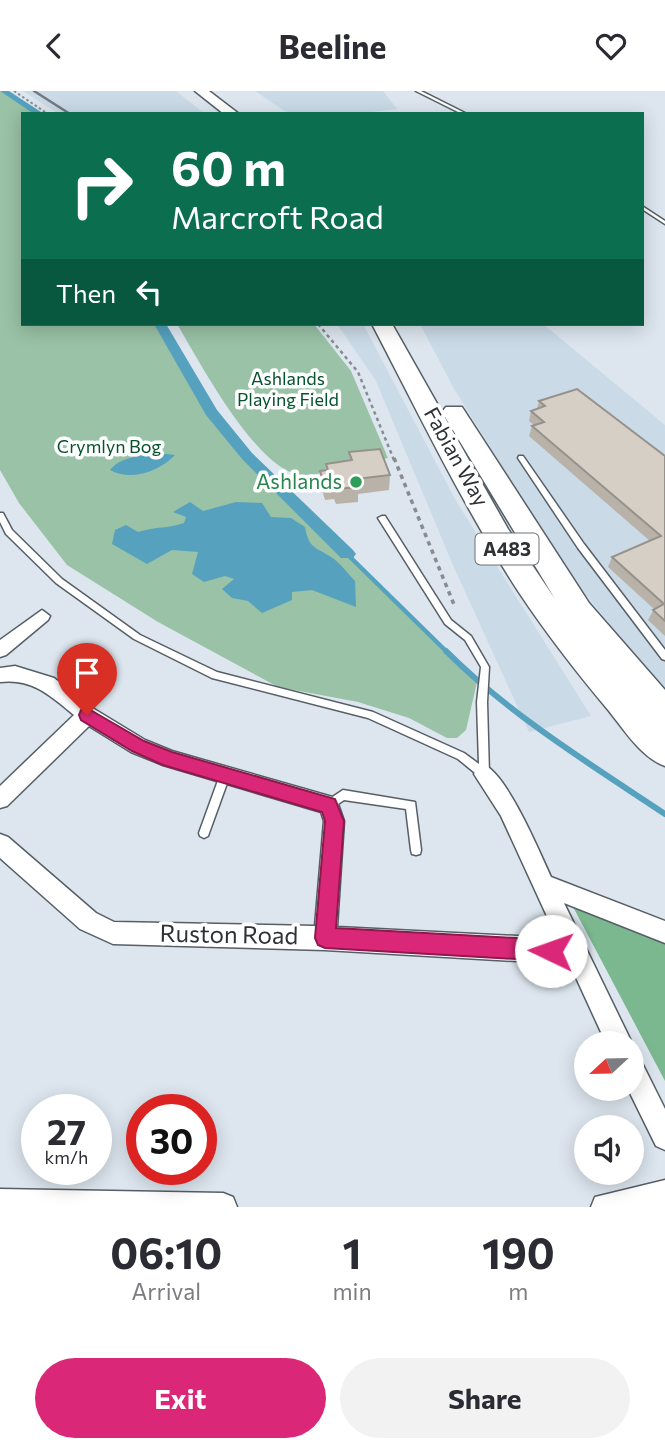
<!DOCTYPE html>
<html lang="en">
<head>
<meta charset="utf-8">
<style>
  :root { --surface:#fff; --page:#f2f2f3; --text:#2b2b33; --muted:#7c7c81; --accent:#db2777 }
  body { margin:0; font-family:Commissioner,sans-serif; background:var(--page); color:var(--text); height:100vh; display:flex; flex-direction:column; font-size:26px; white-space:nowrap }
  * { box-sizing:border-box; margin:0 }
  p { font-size:23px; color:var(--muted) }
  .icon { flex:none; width:38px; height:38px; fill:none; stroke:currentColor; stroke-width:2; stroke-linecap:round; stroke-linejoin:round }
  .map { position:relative; height:1116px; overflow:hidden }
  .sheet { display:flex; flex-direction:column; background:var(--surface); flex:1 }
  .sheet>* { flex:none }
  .guide { position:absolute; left:21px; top:21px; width:623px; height:214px; border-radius:0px; box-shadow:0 4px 18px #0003; background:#0b6e4f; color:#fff; overflow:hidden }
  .needle { width:46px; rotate:248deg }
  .controls { position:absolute; left:574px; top:940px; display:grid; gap:14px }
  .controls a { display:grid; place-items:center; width:70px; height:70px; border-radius:50%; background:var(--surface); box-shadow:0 4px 18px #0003; font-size:35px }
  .speed { position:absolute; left:21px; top:1003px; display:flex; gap:14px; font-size:35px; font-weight:700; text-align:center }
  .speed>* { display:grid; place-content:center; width:91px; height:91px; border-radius:50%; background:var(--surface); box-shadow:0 4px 18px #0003; line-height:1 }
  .speed small { font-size:18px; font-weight:400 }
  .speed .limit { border:10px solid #d22; background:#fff; color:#111 }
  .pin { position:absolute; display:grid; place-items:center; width:60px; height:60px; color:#fff; margin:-72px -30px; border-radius:50% 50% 50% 0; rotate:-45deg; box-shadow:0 0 7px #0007 }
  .pin .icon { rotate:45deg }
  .me { position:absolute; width:77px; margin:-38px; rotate:273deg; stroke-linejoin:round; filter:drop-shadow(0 0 5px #0008) }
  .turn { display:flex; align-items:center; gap:24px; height:147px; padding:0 35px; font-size:32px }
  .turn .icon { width:91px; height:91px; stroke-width:2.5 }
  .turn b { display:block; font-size:49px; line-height:60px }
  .then { display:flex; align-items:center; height:66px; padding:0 35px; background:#0003; gap:14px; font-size:26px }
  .eta { display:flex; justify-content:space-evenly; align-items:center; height:119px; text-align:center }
  .eta b { font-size:42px; font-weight:700; line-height:49px }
  .button { display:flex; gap:14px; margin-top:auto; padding:14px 35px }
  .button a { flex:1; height:80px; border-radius:42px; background:var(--accent); color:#fff; font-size:28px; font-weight:700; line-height:80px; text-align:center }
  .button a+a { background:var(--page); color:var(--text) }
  header { display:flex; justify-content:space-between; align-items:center; height:91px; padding:0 35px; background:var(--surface); font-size:32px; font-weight:700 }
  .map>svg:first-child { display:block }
  .built { fill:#cadae7 }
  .green { fill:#99c2a6 }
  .forest { fill:#7bb890 }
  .water { fill:#56a2be }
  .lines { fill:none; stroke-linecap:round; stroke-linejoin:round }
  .stream-far1 { stroke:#56a2be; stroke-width:4.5 }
  .stream { stroke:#56a2be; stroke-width:6 }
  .canal { fill:#56a2be; fill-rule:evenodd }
  .lane-casing { stroke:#565f66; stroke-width:3 }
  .street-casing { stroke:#565f66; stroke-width:3 }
  .highway-casing { stroke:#565f66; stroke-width:3 }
  .path-far2 { stroke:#868c92; stroke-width:2; stroke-dasharray:2.5 2.5; stroke-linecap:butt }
  .path-far1 { stroke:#868c92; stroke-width:2.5; stroke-dasharray:3.5 3.5; stroke-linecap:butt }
  .path { stroke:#868c92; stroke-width:3.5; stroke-dasharray:4.5 4.5; stroke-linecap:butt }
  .lane { fill:#fff; fill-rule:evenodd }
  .street { fill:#fff; fill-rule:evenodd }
  .highway { fill:#fff; fill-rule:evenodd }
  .rail { stroke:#73797e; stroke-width:2.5 }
  .wall { fill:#b8b2a9 }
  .building { fill:#d6cfc5; stroke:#96918a; stroke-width:2 }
  .route { fill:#db2777; stroke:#8e194d; stroke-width:2 }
  .leisure-dot { fill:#2e9e5b; stroke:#fff; stroke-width:2.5 }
  .labels { text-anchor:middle; stroke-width:7; stroke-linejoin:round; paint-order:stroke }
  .far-park-label { font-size:18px; fill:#05522d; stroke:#fff }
  .shield { fill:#fff; stroke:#6d7072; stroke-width:2 }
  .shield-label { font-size:19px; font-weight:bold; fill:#2e3235 }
  .street-label { font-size:21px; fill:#2e3235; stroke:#fff }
  .leisure-label { font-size:21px; fill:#27864d; stroke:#fff; text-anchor:end }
  .near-street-label { font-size:24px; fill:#2e3235; stroke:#fff }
</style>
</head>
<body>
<header><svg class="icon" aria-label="back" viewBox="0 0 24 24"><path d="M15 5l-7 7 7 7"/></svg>Beeline<svg class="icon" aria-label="heart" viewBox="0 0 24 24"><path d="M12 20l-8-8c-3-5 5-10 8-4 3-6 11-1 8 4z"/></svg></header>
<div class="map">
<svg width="665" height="1116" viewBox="0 0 665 1116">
  <rect width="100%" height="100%" fill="#dde6ef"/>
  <g class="built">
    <polygon points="23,0 176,0 205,23 59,23"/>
    <polygon points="255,0 383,0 397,18 353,23 289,23"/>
    <polygon points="337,233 363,233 456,410 591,625 529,641 452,472 376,290"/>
    <polygon points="420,233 543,233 665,334 665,600 567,481 453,296"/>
  </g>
  <g class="green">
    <polygon points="0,0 40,23 23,23 23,233 160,233 211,321 247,365 477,591 466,639 457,647 447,647 409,627 358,611 278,596 158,531 67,474 19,412 0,379"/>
    <path d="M177,233H314L351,280L388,367C361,372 331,383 304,384C259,385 198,268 177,233Z"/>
  </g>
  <polygon class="forest" points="571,812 665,848 665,990"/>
  <g class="water">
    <path d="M167,363L175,364C160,380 131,391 110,379C123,363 148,364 167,363Z"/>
    <path d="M190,411L203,420L236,411L262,412L271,426L291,427L305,436C309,460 318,456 334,468C342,474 348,483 355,490L356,516L312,499L292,501V509L262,522L248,510L232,507L222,498L234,488L225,485L204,491L192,483L198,461L172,459L147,473L112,453L115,439L126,434L138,441C157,435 167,438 184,432L186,426L173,421Z"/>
  </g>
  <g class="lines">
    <polyline class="stream-far1" points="347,463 448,562"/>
    <path class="stream" d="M446,560C510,624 590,673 665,723"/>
    <g class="canal">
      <polygon points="0,0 9,0 44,23 34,23"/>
      <polygon points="154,233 166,233 217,319 252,362 353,459 356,463 353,467 341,467 242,368 206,324"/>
    </g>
    <g class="lane-casing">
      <g id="lane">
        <polygon points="416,0 421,0 467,23 462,23"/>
        <polygon points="642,115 665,130 665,133 642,118"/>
        <polygon points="519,365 523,365 584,453 665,559 665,569 662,568 578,457 518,367"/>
        <polygon points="0,422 3,422 12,439 62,488 140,544 217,581 373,621 464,662 479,673 477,611 481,576 465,549 445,533 378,427 382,425 385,425 451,529 471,545 489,576 487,611 489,683 488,686 484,687 480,686 458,668 368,627 212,587 134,548 56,492 6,443 0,431"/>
        <polygon points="225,680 229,681 230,684 209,742 208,745 204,747 200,745 199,742 220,684 221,681"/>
        <polygon points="343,699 415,711 421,759 420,763 416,764 412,763 411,759 406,718 344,709 329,719 325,717 324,714 325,711"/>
      </g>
    </g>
    <g class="street-casing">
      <g id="street">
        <polygon points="42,519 50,525 48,529 6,564 0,566 0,549"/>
        <path d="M15,575L54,587L94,618L145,649L172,660L336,707L344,730L337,836L557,847L501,725L474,683L477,677L484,674C507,683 540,762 551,786L665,830V852L564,812L632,952H606L567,867L551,872L325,859L113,853L80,838L0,767V743L8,746L96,822L114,831L315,835L324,730L321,721L163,674L131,661L89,635L7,715L0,717V695L74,624C51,605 32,587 0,591V577Z"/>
        <polygon points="632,966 641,970 665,1018 665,1059 656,1055 628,998 632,998"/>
        <polygon points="665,1089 665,1116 591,1116 595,1106"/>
        <polygon points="0,1098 223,1102 233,1106 237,1116 0,1116"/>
      </g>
    </g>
    <g class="highway-casing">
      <g id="highway">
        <polygon points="195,0 209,0 239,23 224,23"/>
        <path d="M372,233H392L508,438L555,508L442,321L446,316H462L589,512L665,599V675C642,667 624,639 609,620C577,582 546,542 518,500C463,415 419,323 372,233Z"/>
      </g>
    </g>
    <polyline class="path-far2" points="14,0 48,23"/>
    <polyline class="path-far1" points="318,233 358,281 394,369"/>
    <polyline class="path" points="394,367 455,516"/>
    <use href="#lane" class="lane"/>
    <use href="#street" class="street"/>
    <use href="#highway" class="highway"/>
    <polyline class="rail" points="34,0 70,23"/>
  </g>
  <g class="wall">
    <polygon points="539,310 665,365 665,545 648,529 654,518 608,476 612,466 650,450 529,345 532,335 534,334 529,330 531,320 537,318"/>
    <polygon points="349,361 390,384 389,399 358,403 358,411 336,413 334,408 325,409 321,395 320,380 326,379 326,373 349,370"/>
  </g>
  <g class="building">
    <polygon points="577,298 665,365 665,530 653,519 664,513 612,466 661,445 532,335 544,331 531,320 545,315 539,310"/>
    <polygon points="380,358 390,384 356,388 359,396 336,398 334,393 325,394 320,380 328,379 326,373 352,369 349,361"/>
  </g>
  <polygon class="route" points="87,617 144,650 172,661 335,708 344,730 336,837 551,849 558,852 561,860 558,867 551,870 325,857 318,854 315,847 325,730 322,721 163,674 132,660 81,629 79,624 81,619"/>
  <circle class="leisure-dot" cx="356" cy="391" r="7"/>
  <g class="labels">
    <g class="far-park-label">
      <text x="288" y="294">Ashlands<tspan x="288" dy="21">Playing Field</tspan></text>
      <text x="109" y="362">Crymlyn Bog</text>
    </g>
    <rect class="shield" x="475.5" y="442.5" width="63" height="31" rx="5"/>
    <g class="shield-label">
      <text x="507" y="465">A483</text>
    </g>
    <g class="street-label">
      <text transform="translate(456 366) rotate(61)" y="7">Fabian Way</text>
    </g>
    <g class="leisure-label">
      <text x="342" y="398">Ashlands</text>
    </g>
    <g class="near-street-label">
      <text transform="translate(229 844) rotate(1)" y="8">Ruston Road</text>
    </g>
  </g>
</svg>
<div class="controls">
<a><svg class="needle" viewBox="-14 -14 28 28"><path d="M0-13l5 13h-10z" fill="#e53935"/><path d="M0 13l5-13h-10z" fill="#7c7c81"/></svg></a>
<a><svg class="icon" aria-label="sound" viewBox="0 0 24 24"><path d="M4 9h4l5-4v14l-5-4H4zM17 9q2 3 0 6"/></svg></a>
</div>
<div class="speed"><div>27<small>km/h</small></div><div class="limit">30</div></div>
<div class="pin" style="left:87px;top:624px;background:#d93025"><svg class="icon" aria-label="arrive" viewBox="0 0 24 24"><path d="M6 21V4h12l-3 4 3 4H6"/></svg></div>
<svg class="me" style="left:551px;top:860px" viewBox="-20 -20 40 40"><circle r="19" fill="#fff"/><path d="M0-13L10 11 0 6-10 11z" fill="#db2777"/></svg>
<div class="guide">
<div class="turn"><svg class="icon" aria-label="right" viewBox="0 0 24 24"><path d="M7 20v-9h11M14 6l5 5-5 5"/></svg><div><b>60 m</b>Marcroft Road</div></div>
<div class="then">Then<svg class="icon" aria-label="left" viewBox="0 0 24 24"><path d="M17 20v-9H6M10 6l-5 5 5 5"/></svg></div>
</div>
</div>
<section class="sheet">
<div class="eta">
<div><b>06:10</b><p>Arrival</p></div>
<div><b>1</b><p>min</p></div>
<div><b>190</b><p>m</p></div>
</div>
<div class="button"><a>Exit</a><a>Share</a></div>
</section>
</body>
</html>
